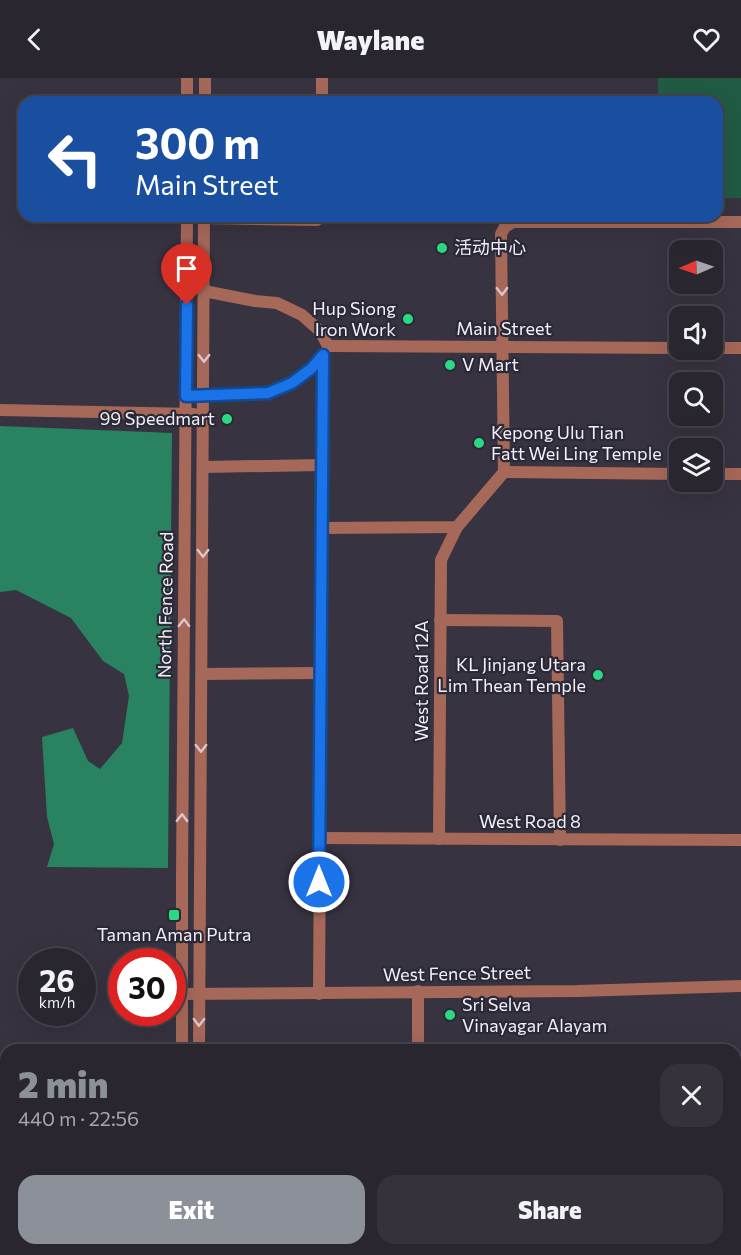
<!DOCTYPE html>
<html lang="en">
<head>
<meta charset="utf-8">
<style>
  :root { --surface:#292630; --page:#35323c; --text:#f1f3f6; --muted:#a5a5ab; --line:#45434c; --accent:#8c9099 }
  body { margin:0; font-family:Commissioner,"Noto Sans SC",sans-serif; background:var(--page); color:var(--text); height:100vh; display:flex; flex-direction:column; font-size:22px; white-space:nowrap }
  * { box-sizing:border-box; margin:0 }
  p { font-size:20px; color:var(--muted) }
  .icon { flex:none; width:33px; height:33px; fill:none; stroke:currentColor; stroke-width:2; stroke-linecap:round; stroke-linejoin:round }
  .map { position:relative; flex:1; overflow:hidden }
  .details { position:absolute; left:0px; top:966px; width:741px; height:212px; display:flex; flex-direction:column; background:var(--surface); border-radius:18px 18px 0 0; box-shadow:0 6px 24px #0002,0 0 0 2px var(--line) }
  .details>* { flex:none }
  .top-card { position:absolute; left:18px; top:18px; width:705px; height:126px; border-radius:18px; box-shadow:0 6px 24px #0002,0 0 0 2px var(--line); background:#1a4fa0; color:#fff; overflow:hidden }
  .needle { width:39px; rotate:268deg }
  .controls { position:absolute; left:669px; top:162px; display:grid; gap:12px }
  .controls a { display:grid; place-items:center; width:54px; height:54px; border-radius:12px; background:var(--surface); box-shadow:0 6px 24px #0002,0 0 0 2px var(--line); font-size:30px }
  .speed { position:absolute; left:18px; top:870px; display:flex; gap:12px; font-size:30px; font-weight:700; text-align:center }
  .speed>* { display:grid; place-content:center; width:78px; height:78px; border-radius:50%; background:var(--surface); box-shadow:0 6px 24px #0002,0 0 0 2px var(--line); line-height:1 }
  .speed small { font-size:15px; font-weight:400 }
  .speed .limit { border:9px solid #d22; background:#fff; color:#111 }
  .pin { position:absolute; display:grid; place-items:center; width:51px; height:51px; color:#fff; margin:-62px -26px; border-radius:50% 50% 50% 0; rotate:-45deg; box-shadow:0 0 6px #0007 }
  .pin .icon { rotate:45deg }
  .me { position:absolute; width:66px; margin:-33px; rotate:0deg; stroke-linejoin:round; filter:drop-shadow(0 0 4px #0008) }
  .turn { display:flex; align-items:center; gap:21px; height:126px; padding:0 18px; font-size:27px }
  .turn .icon { width:78px; height:78px; stroke-width:2.5 }
  .turn b { display:block; font-size:42px; line-height:51px }
  .round { display:grid; place-items:center; flex:none; width:63px; height:63px; border-radius:18px; background:var(--page) }
  .summary { display:flex; align-items:center; justify-content:space-between; height:102px; padding:0 18px }
  h1 { font-size:36px; font-weight:800; line-height:45px; color:var(--accent) }
  .primary-button { display:flex; gap:12px; margin-top:auto; padding:12px 18px }
  .primary-button a { flex:1; height:69px; border-radius:18px; background:var(--accent); color:#fff; font-size:24px; font-weight:800; line-height:69px; text-align:center }
  .primary-button a+a { background:var(--page); color:var(--text) }
  header { display:flex; justify-content:space-between; align-items:center; height:78px; padding:0 18px; background:var(--surface); font-size:27px; font-weight:800 }
  .map>svg:first-child { display:block }
  .green { fill:#215b43 }
  .forest { fill:#298360 }
  .lines { fill:none; stroke-linecap:round; stroke-linejoin:round }
  .street { stroke:#a66859; stroke-width:12 }
  .oneway { stroke:#dac6c8 }
  .route-casing { stroke:#114b97; stroke-width:15 }
  .route { stroke:#1a73e8; stroke-width:10 }
  .poi-dot { fill:#2bd884; stroke:#2c2936; stroke-width:2 }
  .labels { text-anchor:middle; stroke-width:4.5; stroke-linejoin:round; paint-order:stroke }
  .poi-label { font-size:18px; fill:#f1eff7; stroke:#2c2936; text-anchor:start }
  .street-label { font-size:18px; fill:#f1eff7; stroke:#2c2936 }
</style>
</head>
<body>
<header><svg class="icon" aria-label="back" viewBox="0 0 24 24"><path d="M15 5l-7 7 7 7"/></svg>Waylane<svg class="icon" aria-label="heart" viewBox="0 0 24 24"><path d="M12 20l-8-8c-3-5 5-10 8-4 3-6 11-1 8 4z"/></svg></header>
<div class="map">
<svg width="741" height="1177" viewBox="0 0 741 1177">
  <rect width="100%" height="100%" fill="#373340"/>
  <g class="green">
    <polygon points="658,0 741,0 741,120 717,120 717,24 658,24"/>
    <polygon points="735,1089 741,1089 741,1177 674,1177 674,1172 735,1172"/>
  </g>
  <polygon class="forest" points="0,348 172,355 168,790 47,789 54,766 47,739 42,659 73,650 88,683 100,691 122,665 129,618 124,596 103,583 71,540 16,512 0,514"/>
  <g class="lines">
    <g class="street">
      <polyline points="187,24 187,0"/>
      <polyline points="205,24 205,0"/>
      <polyline points="322,24 322,0"/>
      <polyline points="204,140 317,142 321,138"/>
      <polyline points="204,213 255,223 277,225 302,237 320,253 328,268"/>
      <polyline points="328,268 680,270"/>
      <polyline points="712,270 741,270"/>
      <polyline points="197,318 268,315 292,305 312,290 324,275"/>
      <polyline points="0,332 194,336"/>
      <polyline points="203,389 322,387"/>
      <polyline points="504,394 501,156 505,149 513,144 741,144"/>
      <polyline points="712,396 741,396"/>
      <polyline points="322,450 457,449 504,394 680,396"/>
      <polyline points="440,542 557,543 560,762"/>
      <polyline points="202,596 321,595"/>
      <polyline points="320,760 741,762"/>
      <polyline points="439,761 441,482 457,449"/>
      <polyline points="172,916 578,913 741,908"/>
      <polyline points="319,916 323,277"/>
      <polyline points="182,972 182,799 187,138"/>
      <polyline points="199,972 204,138"/>
      <polyline points="418,972 418,913"/>
      <polyline points="735,1067 741,1067"/>
      <polyline points="267,1172 268,1177"/>
      <polyline points="419,1172 419,1177"/>
      <polyline points="181,1177 181,1172"/>
      <polyline points="196,1177 196,1172"/>
    </g>
  </g>
  <defs><path id="oneway-chevron" d="M-2-3.5L2.5 0L-2 3.5" fill="none" stroke-width="1.6" stroke-linecap="round" stroke-linejoin="round" transform="scale(1.5)"/></defs>
  <g class="oneway">
    <use href="#oneway-chevron" transform="translate(502 213) rotate(89)"/>
    <use href="#oneway-chevron" transform="translate(204 280) rotate(90)"/>
    <use href="#oneway-chevron" transform="translate(203 475) rotate(90)"/>
    <use href="#oneway-chevron" transform="translate(184 545) rotate(-89)"/>
    <use href="#oneway-chevron" transform="translate(201 670) rotate(90)"/>
    <use href="#oneway-chevron" transform="translate(182 740) rotate(-89)"/>
    <use href="#oneway-chevron" transform="translate(199 944) rotate(91)"/>
  </g>
  <g class="lines">
    <g class="route-casing">
      <polyline id="route" points="187,227 186,318 268,315 292,305 312,290 323,277 319,804"/>
    </g>
    <use href="#route" class="route"/>
  </g>
  <g class="poi-dot">
    <circle cx="442" cy="170" r="6"/>
    <circle cx="408" cy="241" r="6"/>
    <circle cx="450" cy="287" r="6"/>
    <circle cx="227" cy="341" r="6"/>
    <circle cx="479" cy="365" r="6"/>
    <circle cx="598" cy="597" r="6"/>
    <rect x="168" y="831" width="12" height="12" rx="3"/>
    <circle cx="450" cy="937" r="6"/>
  </g>
  <g class="labels">
    <g class="poi-label">
      <text x="454" y="176">活动中心</text>
      <text x="396" y="237" text-anchor="end">Hup Siong<tspan x="396" dy="21">Iron Work</tspan></text>
      <text x="462" y="293">V Mart</text>
      <text x="215" y="347" text-anchor="end">99 Speedmart</text>
      <text x="491" y="361">Kepong Ulu Tian<tspan x="491" dy="21">Fatt Wei Ling Temple</tspan></text>
      <text x="586" y="593" text-anchor="end">KL Jinjang Utara<tspan x="586" dy="21">Lim Thean Temple</tspan></text>
      <text x="174" y="863" text-anchor="middle">Taman Aman Putra</text>
      <text x="462" y="933">Sri Selva<tspan x="462" dy="21">Vinayagar Alayam</tspan></text>
    </g>
    <g class="street-label">
      <text x="504" y="257">Main Street</text>
      <text transform="translate(166 527) rotate(-89)" y="6">North Fence Road</text>
      <text transform="translate(422 603) rotate(-90)" y="6">West Road 12A</text>
      <text x="530" y="750">West Road 8</text>
      <text transform="translate(457 896) rotate(-1)" y="6">West Fence Street</text>
    </g>
  </g>
</svg>
<div class="controls">
<a><svg class="needle" viewBox="-14 -14 28 28"><path d="M0-13l5 13h-10z" fill="#e53935"/><path d="M0 13l5-13h-10z" fill="#a5a5ab"/></svg></a>
<a><svg class="icon" aria-label="sound" viewBox="0 0 24 24"><path d="M4 9h4l5-4v14l-5-4H4zM17 9q2 3 0 6"/></svg></a>
<a><svg class="icon" aria-label="search" viewBox="0 0 24 24"><circle cx="10" cy="10" r="6"/><path d="M15 15l6 6"/></svg></a>
<a><svg class="icon" aria-label="layers" viewBox="0 0 24 24"><path d="M12 4l9 5-9 5-9-5zM3 14l9 5 9-5"/></svg></a>
</div>
<div class="speed"><div>26<small>km/h</small></div><div class="limit">30</div></div>
<div class="pin" style="left:187px;top:227px;background:#d93025"><svg class="icon" aria-label="arrive" viewBox="0 0 24 24"><path d="M6 21V4h12l-3 4 3 4H6"/></svg></div>
<svg class="me" style="left:319px;top:804px" viewBox="-20 -20 40 40"><circle r="17" fill="#1a73e8" stroke="#fff" stroke-width="3"/><path d="M0-11L8 9 0 5-8 9z" fill="#fff"/></svg>
<div class="top-card">
<div class="turn"><svg class="icon" aria-label="left" viewBox="0 0 24 24"><path d="M17 20v-9H6M10 6l-5 5 5 5"/></svg><div><b>300 m</b>Main Street</div></div>
</div>
<section class="details">
<div class="summary"><div><h1>2 min</h1><p>440 m · 22:56</p></div><a class="round"><svg class="icon" aria-label="close" viewBox="0 0 24 24"><path d="M6 6l12 12M18 6L6 18"/></svg></a></div>
<div class="primary-button"><a>Exit</a><a>Share</a></div>
</section>
</div>
</body>
</html>
